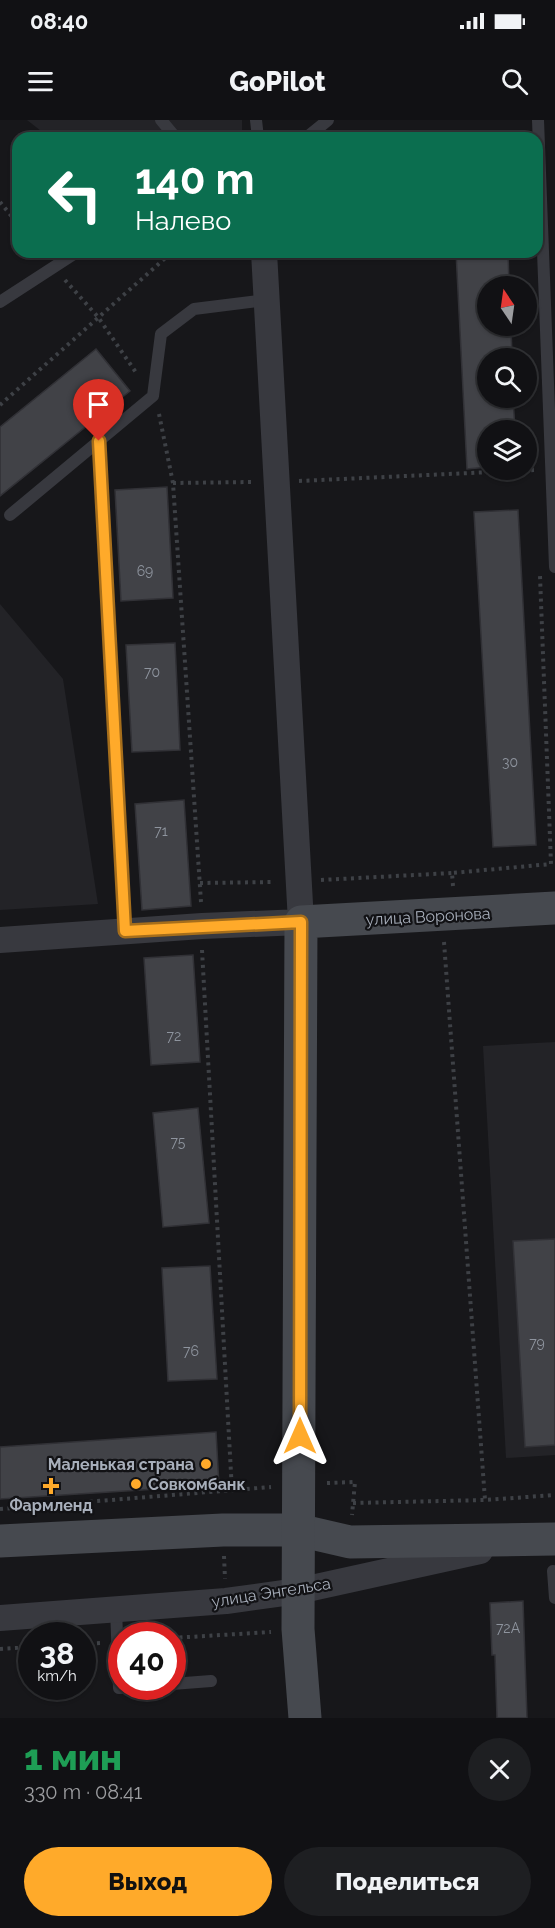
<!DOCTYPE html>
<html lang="ru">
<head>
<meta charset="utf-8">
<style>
  :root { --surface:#111114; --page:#1e1f22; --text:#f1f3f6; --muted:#9c9da0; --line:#303134; --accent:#ffaa2a }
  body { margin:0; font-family:Raleway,sans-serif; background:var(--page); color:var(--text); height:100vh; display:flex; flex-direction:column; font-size:22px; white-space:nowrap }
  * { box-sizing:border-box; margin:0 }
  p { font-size:20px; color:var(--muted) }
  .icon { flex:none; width:33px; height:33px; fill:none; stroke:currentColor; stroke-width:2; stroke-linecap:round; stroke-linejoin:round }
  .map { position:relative; height:1598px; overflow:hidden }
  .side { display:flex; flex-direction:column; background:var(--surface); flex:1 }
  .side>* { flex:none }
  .top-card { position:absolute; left:12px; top:12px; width:531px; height:126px; border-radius:18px; box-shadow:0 2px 4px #0004,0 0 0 2px var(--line); background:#0b6e4f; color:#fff; overflow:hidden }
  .needle { width:39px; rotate:347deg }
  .buttons { position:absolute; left:477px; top:156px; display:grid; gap:12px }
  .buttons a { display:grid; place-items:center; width:60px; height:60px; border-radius:50%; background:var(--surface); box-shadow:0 2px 4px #0004,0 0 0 2px var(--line); font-size:30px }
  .speed { position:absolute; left:18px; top:1502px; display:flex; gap:12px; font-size:30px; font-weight:700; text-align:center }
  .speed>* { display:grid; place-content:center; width:78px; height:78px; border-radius:50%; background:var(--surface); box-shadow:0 2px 4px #0004,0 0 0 2px var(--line); line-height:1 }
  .speed small { font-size:15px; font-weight:400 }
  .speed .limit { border:9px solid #d22; background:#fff; color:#111 }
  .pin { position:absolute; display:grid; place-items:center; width:51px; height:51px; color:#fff; margin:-62px -26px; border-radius:50% 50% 50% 0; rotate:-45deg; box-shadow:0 0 6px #0007 }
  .pin .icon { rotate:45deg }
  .me { position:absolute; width:66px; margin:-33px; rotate:0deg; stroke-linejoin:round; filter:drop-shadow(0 0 4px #0008) }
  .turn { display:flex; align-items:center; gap:21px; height:126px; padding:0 24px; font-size:27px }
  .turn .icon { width:78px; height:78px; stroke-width:2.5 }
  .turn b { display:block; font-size:42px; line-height:51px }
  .round { display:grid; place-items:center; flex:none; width:63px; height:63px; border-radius:32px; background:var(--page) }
  .headline { display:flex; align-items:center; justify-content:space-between; height:102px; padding:0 24px }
  h1 { font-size:36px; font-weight:800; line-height:45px; color:#1e9e55 }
  .primary-button { display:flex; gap:12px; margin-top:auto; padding:12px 24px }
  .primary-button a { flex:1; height:69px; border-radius:36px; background:var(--accent); color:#111; font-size:24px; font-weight:800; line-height:69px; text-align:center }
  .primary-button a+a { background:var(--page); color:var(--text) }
  .status { display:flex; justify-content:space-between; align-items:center; height:42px; padding:0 30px; background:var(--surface); direction:ltr }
  .status svg { height:16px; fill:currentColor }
  header { display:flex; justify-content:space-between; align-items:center; height:78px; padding:0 24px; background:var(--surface); font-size:27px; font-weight:800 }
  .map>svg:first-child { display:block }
  .built { fill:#232327 }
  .building { fill:#414247; stroke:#313136; stroke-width:1.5 }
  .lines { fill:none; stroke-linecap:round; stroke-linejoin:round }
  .path { stroke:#3e4146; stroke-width:4; stroke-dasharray:3 4.5; stroke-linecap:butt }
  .lane { stroke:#38393f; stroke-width:12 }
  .street { stroke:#38393f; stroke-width:26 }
  .secondary { stroke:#46494f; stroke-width:33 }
  .route-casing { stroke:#a66e1b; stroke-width:15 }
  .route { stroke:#ffaa2a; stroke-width:10 }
  .poi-dot { fill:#ffaa2a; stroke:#121215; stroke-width:2 }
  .labels { text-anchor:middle; stroke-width:4.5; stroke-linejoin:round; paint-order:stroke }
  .number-label { font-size:14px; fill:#8e949e }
  .street-label { font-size:16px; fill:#a8afbb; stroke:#121215 }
  .poi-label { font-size:16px; font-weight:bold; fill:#a8afbb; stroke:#121215; text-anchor:end }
</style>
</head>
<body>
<div class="status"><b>08:40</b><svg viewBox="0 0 49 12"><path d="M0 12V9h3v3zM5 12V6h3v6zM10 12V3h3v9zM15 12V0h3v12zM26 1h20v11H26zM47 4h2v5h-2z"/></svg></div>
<header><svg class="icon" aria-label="menu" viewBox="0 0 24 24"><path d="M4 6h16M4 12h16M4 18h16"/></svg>GoPilot<svg class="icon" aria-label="search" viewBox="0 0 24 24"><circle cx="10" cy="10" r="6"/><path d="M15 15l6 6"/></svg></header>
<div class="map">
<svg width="555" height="1598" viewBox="0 0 555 1598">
  <rect width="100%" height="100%" fill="#17171a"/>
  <g class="built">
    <polygon points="27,0 242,0 242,18 50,18"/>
    <polygon points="0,484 63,559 98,784 0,790"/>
    <polygon points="555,922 555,1335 506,1338 483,926"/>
  </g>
  <g class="building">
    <polygon points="456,132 508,132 509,166 488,166 488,206 511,206 512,238 488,238 488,278 513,278 515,310 488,310 488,347 467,349"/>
    <polygon points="96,229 130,271 0,376 0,307"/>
    <polygon points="167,367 173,478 121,481 115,370"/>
    <polygon points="518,390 536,725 493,727 474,392"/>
    <polygon points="175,523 180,630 132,632 126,525"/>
    <polygon points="184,680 191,786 142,790 135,684"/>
    <polygon points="193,835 200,942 151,945 144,838"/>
    <polygon points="198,988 209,1103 163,1107 153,993"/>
    <polygon points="555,1119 555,1325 525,1327 513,1121"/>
    <polygon points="210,1146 217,1259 168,1261 162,1148"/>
    <polygon points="216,1312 219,1365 0,1379 0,1327"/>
    <polygon points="523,1481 527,1598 497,1598 495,1535 492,1535 490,1483"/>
  </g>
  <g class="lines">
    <g class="path">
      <polyline points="0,82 18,104"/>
      <polyline points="65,160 98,197 137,254"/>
      <polyline points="0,285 172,132"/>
      <polyline points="159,294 173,363 201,782"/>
      <polyline points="299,361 534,350"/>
      <polyline points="173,363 253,362"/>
      <polyline points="321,760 452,753"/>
      <polyline points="200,763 275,762"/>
      <polyline points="453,766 452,753 551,744 540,456"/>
      <polyline points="444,822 485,1380 555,1375"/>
      <polyline points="202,830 232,1371"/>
      <polyline points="327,1363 355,1362 352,1395"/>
      <polyline points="353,1383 485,1380"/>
      <polyline points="0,1389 271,1367"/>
      <polyline points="224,1436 225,1459"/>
      <polyline points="172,1518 271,1512"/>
      <polyline points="82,1524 100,1523"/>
      <polyline points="0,1529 32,1527"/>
    </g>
    <g class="lane">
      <polyline points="161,0 176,18"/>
      <polyline points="256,0 258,18"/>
      <polyline points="538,0 555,447"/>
      <polyline points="306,18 328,0"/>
      <polyline points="0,182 77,132"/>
      <polyline points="99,321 125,811"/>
      <polyline points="10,395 153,276 161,214 194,189 266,180"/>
      <polyline points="553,1451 555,1478"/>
      <polyline points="116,1489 119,1568 144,1566"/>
      <polyline points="172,1564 211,1561"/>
    </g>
    <g class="street">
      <polyline points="0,820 202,806 301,802 264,132"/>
      <polyline points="0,1498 226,1481 298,1471 480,1431"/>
    </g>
    <g class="secondary">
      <polyline points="0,1421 223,1410 298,1410 350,1422 555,1419"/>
      <polyline points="305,1598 298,1509 301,802 555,788"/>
    </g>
  </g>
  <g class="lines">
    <g class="route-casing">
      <polyline id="route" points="99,321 125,811 301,802 300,1316"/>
    </g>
    <use href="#route" class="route"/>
  </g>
  <g class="poi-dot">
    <circle cx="206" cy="1344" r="6"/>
    <circle cx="136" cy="1364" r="6"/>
    <path d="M48 1357h6v6h6v6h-6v6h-6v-6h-6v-6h6z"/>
  </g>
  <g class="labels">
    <g class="number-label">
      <text x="145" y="456">69</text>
      <text x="152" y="557">70</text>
      <text x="510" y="647">30</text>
      <text x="161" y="716">71</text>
      <text x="174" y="921">72</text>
      <text x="178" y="1027">75</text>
      <text x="537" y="1228">79</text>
      <text x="191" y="1236">76</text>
      <text x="508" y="1513">72А</text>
    </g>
    <g class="street-label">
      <text transform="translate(428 796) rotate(-3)" y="6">улица Воронова</text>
      <text transform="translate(271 1472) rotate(-9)" y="6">улица Энгельса</text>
    </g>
    <g class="poi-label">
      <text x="194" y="1350">Маленькая страна</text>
      <text x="148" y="1370" text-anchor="start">Совкомбанк</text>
      <text x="51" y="1391" text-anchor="middle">Фармленд</text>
    </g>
  </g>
</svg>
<div class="buttons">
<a><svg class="needle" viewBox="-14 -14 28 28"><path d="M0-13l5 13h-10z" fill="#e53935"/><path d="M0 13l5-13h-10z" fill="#9c9da0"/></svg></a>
<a><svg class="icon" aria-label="search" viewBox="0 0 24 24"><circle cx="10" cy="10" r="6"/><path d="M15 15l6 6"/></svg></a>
<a><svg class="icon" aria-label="layers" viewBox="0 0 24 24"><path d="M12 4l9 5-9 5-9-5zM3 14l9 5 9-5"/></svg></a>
</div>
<div class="speed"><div>38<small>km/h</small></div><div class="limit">40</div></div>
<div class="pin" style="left:99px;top:321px;background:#d93025"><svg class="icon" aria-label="arrive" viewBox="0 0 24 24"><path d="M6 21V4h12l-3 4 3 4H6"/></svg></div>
<svg class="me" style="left:300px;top:1316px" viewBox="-20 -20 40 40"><path d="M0-17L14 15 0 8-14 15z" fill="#ffaa2a" stroke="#fff" stroke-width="4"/></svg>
<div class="top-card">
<div class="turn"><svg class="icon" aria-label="left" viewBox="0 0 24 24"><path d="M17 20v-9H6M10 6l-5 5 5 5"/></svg><div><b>140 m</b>Налево</div></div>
</div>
</div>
<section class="side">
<div class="headline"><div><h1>1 мин</h1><p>330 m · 08:41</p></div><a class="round"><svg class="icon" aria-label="close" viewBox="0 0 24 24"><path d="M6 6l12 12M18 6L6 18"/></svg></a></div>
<div class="primary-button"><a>Выход</a><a>Поделиться</a></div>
</section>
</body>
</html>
